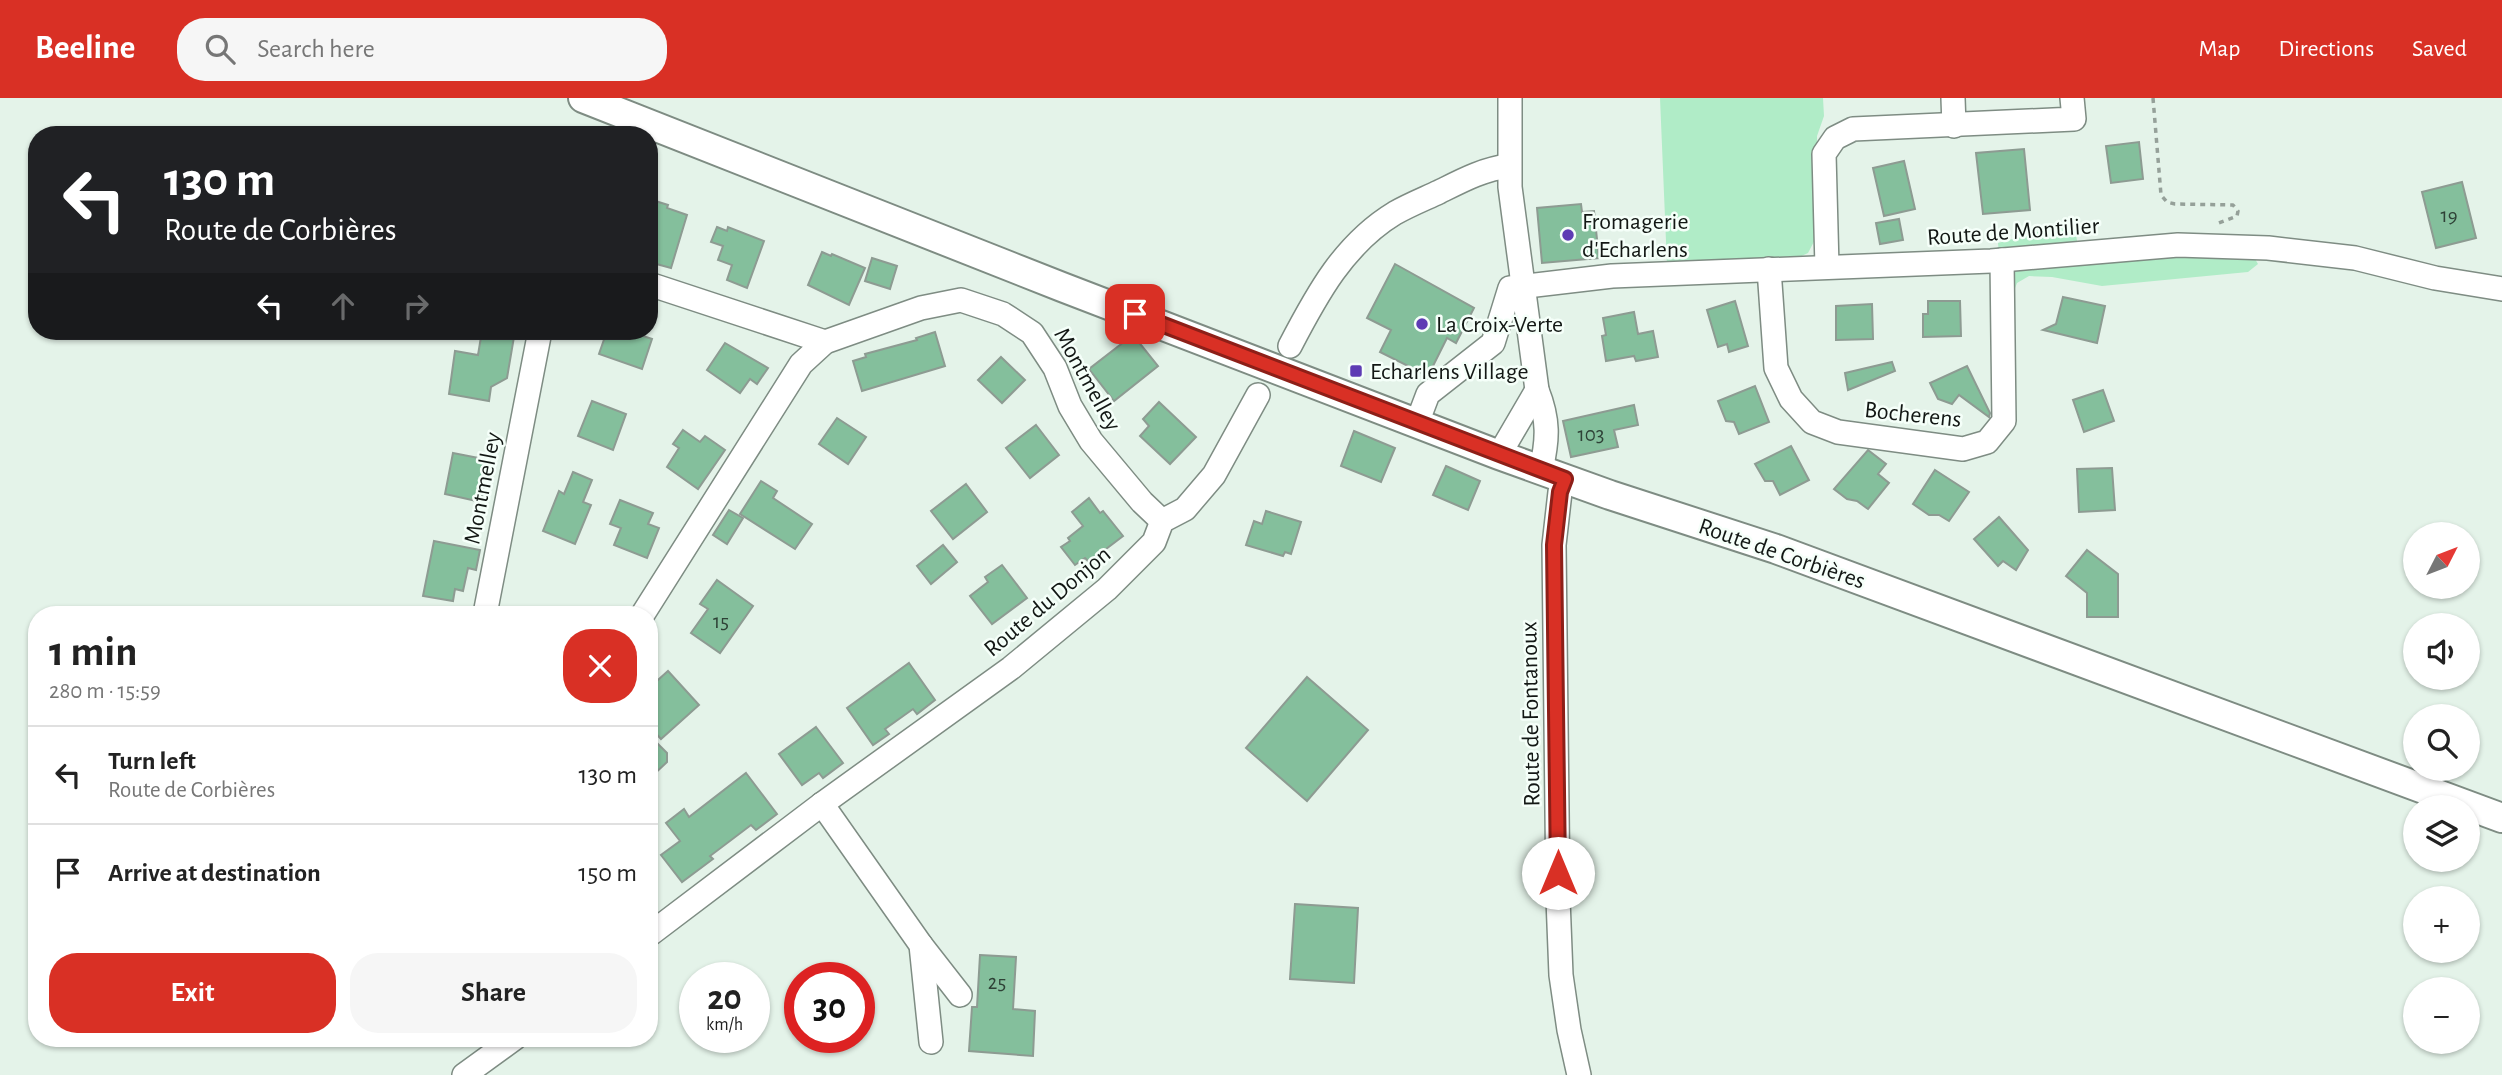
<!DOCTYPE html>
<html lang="en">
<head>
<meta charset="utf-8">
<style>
  :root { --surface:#fff; --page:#f6f6f6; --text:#222; --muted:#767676; --line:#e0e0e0; --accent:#d93025 }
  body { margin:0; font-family:"Alegreya Sans",sans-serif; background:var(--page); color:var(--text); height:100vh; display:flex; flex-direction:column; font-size:26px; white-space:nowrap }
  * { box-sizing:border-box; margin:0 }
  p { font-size:23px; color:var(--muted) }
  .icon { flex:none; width:38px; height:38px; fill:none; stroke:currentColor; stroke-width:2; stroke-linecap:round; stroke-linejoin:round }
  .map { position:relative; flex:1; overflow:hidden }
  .side { position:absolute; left:28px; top:508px; width:630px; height:441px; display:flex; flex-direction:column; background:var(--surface); border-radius:28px; box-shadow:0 2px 5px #0004 }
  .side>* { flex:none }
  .banner { position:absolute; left:28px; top:28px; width:630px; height:214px; border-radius:28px; box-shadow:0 2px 5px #0004; background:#202124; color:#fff; overflow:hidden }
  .needle { width:46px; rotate:48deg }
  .buttons { position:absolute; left:2403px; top:424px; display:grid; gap:14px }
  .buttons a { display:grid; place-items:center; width:77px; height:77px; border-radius:50%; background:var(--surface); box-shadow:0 2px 5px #0004; font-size:35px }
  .speed { position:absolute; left:679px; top:864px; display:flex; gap:14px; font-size:35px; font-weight:700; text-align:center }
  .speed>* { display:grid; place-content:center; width:91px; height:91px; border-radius:50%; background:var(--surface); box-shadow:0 2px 5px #0004; line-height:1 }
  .speed small { font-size:18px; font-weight:400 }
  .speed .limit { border:10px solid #d22; background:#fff; color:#111 }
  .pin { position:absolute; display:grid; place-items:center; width:60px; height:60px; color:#fff; margin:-30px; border-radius:14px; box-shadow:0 4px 10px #0006 }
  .me { position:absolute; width:77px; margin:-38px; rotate:0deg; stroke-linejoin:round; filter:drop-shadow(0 0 5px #0008) }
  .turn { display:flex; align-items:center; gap:24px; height:147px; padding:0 21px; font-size:32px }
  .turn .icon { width:91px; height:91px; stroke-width:2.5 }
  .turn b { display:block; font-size:49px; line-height:60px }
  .lanes { display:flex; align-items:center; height:66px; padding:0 21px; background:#0003; justify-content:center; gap:35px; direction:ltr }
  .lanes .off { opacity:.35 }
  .round { display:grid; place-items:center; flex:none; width:74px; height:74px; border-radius:28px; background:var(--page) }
  .head { display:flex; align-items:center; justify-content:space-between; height:119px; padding:0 21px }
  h1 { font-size:42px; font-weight:600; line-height:52px }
  .action { display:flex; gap:14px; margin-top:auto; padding:14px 21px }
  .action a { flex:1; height:80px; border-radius:28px; background:var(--accent); color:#fff; font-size:28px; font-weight:600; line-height:80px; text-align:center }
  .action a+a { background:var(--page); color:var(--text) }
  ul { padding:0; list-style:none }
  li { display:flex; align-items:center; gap:21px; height:98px; padding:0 21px; border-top:2px solid var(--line) }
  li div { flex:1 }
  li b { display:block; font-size:26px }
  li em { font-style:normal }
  header { display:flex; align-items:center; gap:42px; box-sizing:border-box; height:98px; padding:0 35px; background:var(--accent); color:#fff }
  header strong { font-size:33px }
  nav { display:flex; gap:38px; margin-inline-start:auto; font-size:24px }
  .search { width:490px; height:63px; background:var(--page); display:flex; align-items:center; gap:18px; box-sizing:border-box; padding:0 24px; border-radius:28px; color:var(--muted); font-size:26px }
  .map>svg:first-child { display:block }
  .green { fill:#b0ecc7 }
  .building { fill:#84bf9c; stroke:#8d9b92; stroke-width:2 }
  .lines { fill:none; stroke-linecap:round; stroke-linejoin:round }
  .minor-casing { stroke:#7e8c83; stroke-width:26 }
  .major-casing { stroke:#7e8c83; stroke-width:32 }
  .path { stroke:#95a099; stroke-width:3.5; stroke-dasharray:5 5; stroke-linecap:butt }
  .minor { stroke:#fff; stroke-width:23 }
  .major { stroke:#fff; stroke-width:28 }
  .route-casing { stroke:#8d1f18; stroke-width:18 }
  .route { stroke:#d93025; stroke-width:12 }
  .poi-dot { fill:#5e3cb4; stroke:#f5fff9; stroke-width:2.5 }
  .labels { text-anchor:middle; stroke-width:5; stroke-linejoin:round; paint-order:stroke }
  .number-label { font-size:21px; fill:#2e4136 }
  .poi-label { font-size:24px; fill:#121714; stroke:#f5fff9; text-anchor:start }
  .street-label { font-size:24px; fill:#121714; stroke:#f5fff9 }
</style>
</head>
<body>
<header>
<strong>Beeline</strong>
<div class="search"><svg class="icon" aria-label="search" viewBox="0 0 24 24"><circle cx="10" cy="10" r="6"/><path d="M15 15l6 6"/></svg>Search here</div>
<nav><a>Map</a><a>Directions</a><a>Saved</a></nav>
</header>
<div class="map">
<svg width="2502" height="977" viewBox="0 0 2502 977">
  <rect width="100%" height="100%" fill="#e4f3e9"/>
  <g class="green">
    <polygon points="1660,0 1823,0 1824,18 1817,38 1818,136 1808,155 1791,163 1667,167"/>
    <polygon points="2074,124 2078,149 1999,155 1998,145"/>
    <polygon points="2251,154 2258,166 2248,174 2102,188 2052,179 2029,178 2017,185 2010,203 2011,178 2020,170 2052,164"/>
  </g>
  <g class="building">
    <polygon points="2139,44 2143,81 2111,85 2106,48"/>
    <polygon points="2024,51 2030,112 1983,116 1976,55"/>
    <polygon points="1904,63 1915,111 1884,118 1873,70"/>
    <polygon points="2462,84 2476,140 2436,150 2422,94"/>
    <polygon points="649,101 668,107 667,110 687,117 671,170 649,164"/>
    <polygon points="1581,106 1582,114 1594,113 1599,160 1542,165 1537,110"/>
    <polygon points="1899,121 1903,142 1880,146 1876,125"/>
    <polygon points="717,129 727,133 728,129 764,143 747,190 727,182 732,167 718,162 723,148 711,144"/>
    <polygon points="822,154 831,158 832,156 865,170 849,207 808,187"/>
    <polygon points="872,160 897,168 890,191 865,183"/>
    <polygon points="1395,166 1474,210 1456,245 1447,240 1428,278 1380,254 1391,232 1367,220"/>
    <polygon points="2063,199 2105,208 2097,245 2043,232 2056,226"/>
    <polygon points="1735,203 1748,248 1729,254 1727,246 1718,249 1707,212"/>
    <polygon points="1928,203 1960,203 1961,238 1923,239 1923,216 1928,216"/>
    <polygon points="1872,206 1873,241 1836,242 1836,208"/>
    <polygon points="1634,214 1638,236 1653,233 1658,259 1636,263 1634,258 1606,263 1602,238 1606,237 1603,220"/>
    <polygon points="482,233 515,233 507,280 491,289 489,303 449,296 455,253 478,257"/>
    <polygon points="607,233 645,233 643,238 652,241 642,271 599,256"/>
    <polygon points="935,234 945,268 862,293 853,263 866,259 865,256 917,242 916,240"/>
    <polygon points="1133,237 1158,268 1114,303 1089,271"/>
    <polygon points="725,245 768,270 757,286 750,281 740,295 707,272"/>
    <polygon points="1001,259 1025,282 1002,305 978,282"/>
    <polygon points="1892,264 1895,273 1848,292 1845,275"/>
    <polygon points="1967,268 1990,315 1989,319 1959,297 1952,306 1938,301 1930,285"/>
    <polygon points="1755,288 1769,324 1739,336 1734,324 1726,323 1718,303"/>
    <polygon points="2103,292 2114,323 2084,334 2073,302"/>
    <polygon points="592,303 626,316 613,352 578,338"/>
    <polygon points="1159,304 1196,339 1170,366 1140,338 1149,328 1143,321"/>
    <polygon points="1634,307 1638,327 1614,332 1618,349 1571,359 1563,323"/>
    <polygon points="837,320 866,339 848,366 819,346"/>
    <polygon points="1036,327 1059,357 1030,380 1006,350"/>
    <polygon points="683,332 700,344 705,338 725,352 698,391 667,369 679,350 673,346"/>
    <polygon points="1354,333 1395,350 1381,384 1341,368"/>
    <polygon points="1791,348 1809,382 1780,397 1773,383 1765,383 1755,366"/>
    <polygon points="1868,352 1886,366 1878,376 1889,385 1868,411 1857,403 1847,401 1834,391"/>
    <polygon points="453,355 489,362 481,404 445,396"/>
    <polygon points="1446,368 1480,383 1468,412 1433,397"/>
    <polygon points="2112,370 2115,412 2079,414 2077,371"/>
    <polygon points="1935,372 1969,394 1949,423 1939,417 1929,417 1913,406"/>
    <polygon points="573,374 592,382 583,404 591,407 575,446 543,433 559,393 564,396"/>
    <polygon points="761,383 777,393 773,400 812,426 795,451 740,416"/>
    <polygon points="966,386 987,414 953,441 931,413"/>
    <polygon points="1089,400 1100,415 1103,413 1123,438 1089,464 1085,460 1075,467 1061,449 1070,443 1068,440 1083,428 1072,414"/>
    <polygon points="620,402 653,415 648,426 659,430 647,460 614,447 621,430 610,426"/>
    <polygon points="729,412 743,420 727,446 713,437"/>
    <polygon points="1266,413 1301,424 1291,456 1285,454 1283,458 1246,447 1254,423 1262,426"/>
    <polygon points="1999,419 2028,452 2016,472 2003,463 1998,468 1974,441"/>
    <polygon points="434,443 480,452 476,472 468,470 463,493 455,491 453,503 423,498"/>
    <polygon points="943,447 957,464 931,486 917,468"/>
    <polygon points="2087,452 2118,476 2118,519 2087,519 2087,495 2066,478"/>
    <polygon points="1002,467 1027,500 992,526 970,498 988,484 985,479"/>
    <polygon points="717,482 753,508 720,555 691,535 708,511 700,506"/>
    <polygon points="909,565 935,602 917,616 913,611 885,631 889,636 873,647 847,610"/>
    <polygon points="668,573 699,607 661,641 649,628 649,604 656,598 649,590"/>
    <polygon points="1307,579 1368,632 1307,703 1246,650"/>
    <polygon points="816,629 843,665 823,680 819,675 802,687 779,656"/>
    <polygon points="658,646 667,655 667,664 649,681 649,655"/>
    <polygon points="746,675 777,716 756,732 751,727 710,758 713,761 682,784 661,757 680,743 666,725 684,711 689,719"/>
    <polygon points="1295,806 1358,810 1354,885 1290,881"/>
    <polygon points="980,857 1016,859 1013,911 1035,913 1033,958 969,953 972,909 977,909"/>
  </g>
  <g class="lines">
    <g class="minor-casing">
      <g id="minor">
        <path d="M1510,0V89L1537,292C1549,322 1548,341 1541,372"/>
        <polyline points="1953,0 1954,28"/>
        <polyline points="1827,169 1824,56 1835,40 1853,31 2074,21 2072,0"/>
        <polyline points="1769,171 1776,270 1791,301 1812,324 1838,334 1963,351 1987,344 2004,323 2002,162"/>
        <polyline points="649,186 825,244"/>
        <path d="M1290,248C1317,196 1344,146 1395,115C1409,107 1424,101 1439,94C1461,83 1483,71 1509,68"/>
        <polyline points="1417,325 1428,296 1493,245 1510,190 1612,178 1991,163 2178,147 2268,150 2355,160 2435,180 2502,191"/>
        <polyline points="1499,357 1537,292"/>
        <polyline points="1565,381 1560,394 1554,447 1558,801 1561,877 1569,932 1579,977"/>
        <polyline points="485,516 540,233"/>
        <polyline points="643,516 801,266 825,244 921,210 961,202 1003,216 1032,235 1055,270 1070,308 1091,343 1142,404 1162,423"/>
        <polyline points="822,706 921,847 931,944"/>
        <polyline points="649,837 822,706 1011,570 1107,491 1154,444 1162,423 1185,411 1214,377 1258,297"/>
        <polyline points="921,847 960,897"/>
        <polyline points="464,977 515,940"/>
      </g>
    </g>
    <g class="major-casing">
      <polyline id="major" points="583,0 1062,189 1499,357 1610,397 1776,451 2502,720"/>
    </g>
    <polyline class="path" points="2153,0 2161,97 2167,104 2175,106 2233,107 2238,113 2237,118 2216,126"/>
    <use href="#minor" class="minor"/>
    <use href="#major" class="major"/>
  </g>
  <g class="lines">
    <g class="route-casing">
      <polyline id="route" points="1135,216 1565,381 1560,394 1554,447 1558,775"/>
    </g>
    <use href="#route" class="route"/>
  </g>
  <g class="poi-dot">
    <circle cx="1568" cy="137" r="7"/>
    <circle cx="1422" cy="226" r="7"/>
    <rect x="1349" y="266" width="14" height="14" rx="3.5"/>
  </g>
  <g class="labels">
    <g class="number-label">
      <text x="2449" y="124">19</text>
      <text x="1591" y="343">103</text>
      <text x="721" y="530">15</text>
      <text x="997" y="891">25</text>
    </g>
    <g class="poi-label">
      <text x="1582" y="131">Fromagerie<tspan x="1582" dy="28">d'Echarlens</tspan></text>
      <text x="1436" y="234">La Croix-Verte</text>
      <text x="1370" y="281">Echarlens Village</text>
    </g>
    <g class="street-label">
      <text transform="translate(2013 133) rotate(-4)" y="8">Route de Montilier</text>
      <text transform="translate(1088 281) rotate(61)" y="8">Montmelley</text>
      <text transform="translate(1913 316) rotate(6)" y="8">Bocherens</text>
      <text transform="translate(482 390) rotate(-79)" y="8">Montmelley</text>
      <text transform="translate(1782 455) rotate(19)" y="8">Route de Corbières</text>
      <text transform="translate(1047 503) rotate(-40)" y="8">Route du Donjon</text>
      <text transform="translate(1530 616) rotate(-91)" y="8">Route de Fontanoux</text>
    </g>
  </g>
</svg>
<div class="buttons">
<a><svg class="needle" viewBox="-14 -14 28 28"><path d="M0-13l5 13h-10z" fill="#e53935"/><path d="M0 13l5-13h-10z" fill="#767676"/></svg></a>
<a><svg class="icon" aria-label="sound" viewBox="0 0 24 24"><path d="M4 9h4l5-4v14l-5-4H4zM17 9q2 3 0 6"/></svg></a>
<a><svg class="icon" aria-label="search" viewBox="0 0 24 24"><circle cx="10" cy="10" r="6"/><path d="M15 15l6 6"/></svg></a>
<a><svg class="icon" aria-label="layers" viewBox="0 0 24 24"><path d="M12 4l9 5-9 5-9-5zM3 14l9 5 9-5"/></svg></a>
<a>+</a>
<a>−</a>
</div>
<div class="speed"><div>20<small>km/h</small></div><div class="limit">30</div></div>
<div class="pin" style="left:1135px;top:216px;background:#d93025"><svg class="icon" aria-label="arrive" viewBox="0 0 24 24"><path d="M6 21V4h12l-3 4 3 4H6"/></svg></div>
<svg class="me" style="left:1558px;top:775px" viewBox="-20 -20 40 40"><circle r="19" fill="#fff"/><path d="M0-13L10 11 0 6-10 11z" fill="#d93025"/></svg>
<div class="banner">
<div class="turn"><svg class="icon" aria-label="left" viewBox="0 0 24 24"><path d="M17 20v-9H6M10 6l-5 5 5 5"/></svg><div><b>130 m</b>Route de Corbières</div></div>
<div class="lanes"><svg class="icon" aria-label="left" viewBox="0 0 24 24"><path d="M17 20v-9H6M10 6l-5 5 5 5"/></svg><svg class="icon off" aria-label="ahead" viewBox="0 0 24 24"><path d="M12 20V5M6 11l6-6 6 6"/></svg><svg class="icon off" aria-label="right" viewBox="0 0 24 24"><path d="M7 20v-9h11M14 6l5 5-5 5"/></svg></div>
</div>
<section class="side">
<div class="head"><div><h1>1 min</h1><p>280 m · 15:59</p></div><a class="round" style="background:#d93025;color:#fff"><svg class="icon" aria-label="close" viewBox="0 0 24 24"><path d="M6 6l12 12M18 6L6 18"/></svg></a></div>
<ul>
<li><svg class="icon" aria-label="left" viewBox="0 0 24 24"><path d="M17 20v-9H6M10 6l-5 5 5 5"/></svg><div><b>Turn left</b><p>Route de Corbières</p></div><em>130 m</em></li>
<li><svg class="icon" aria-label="arrive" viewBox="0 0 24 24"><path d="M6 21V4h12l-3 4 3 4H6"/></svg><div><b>Arrive at destination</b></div><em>150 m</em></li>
</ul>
<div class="action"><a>Exit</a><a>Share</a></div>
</section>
</div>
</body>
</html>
